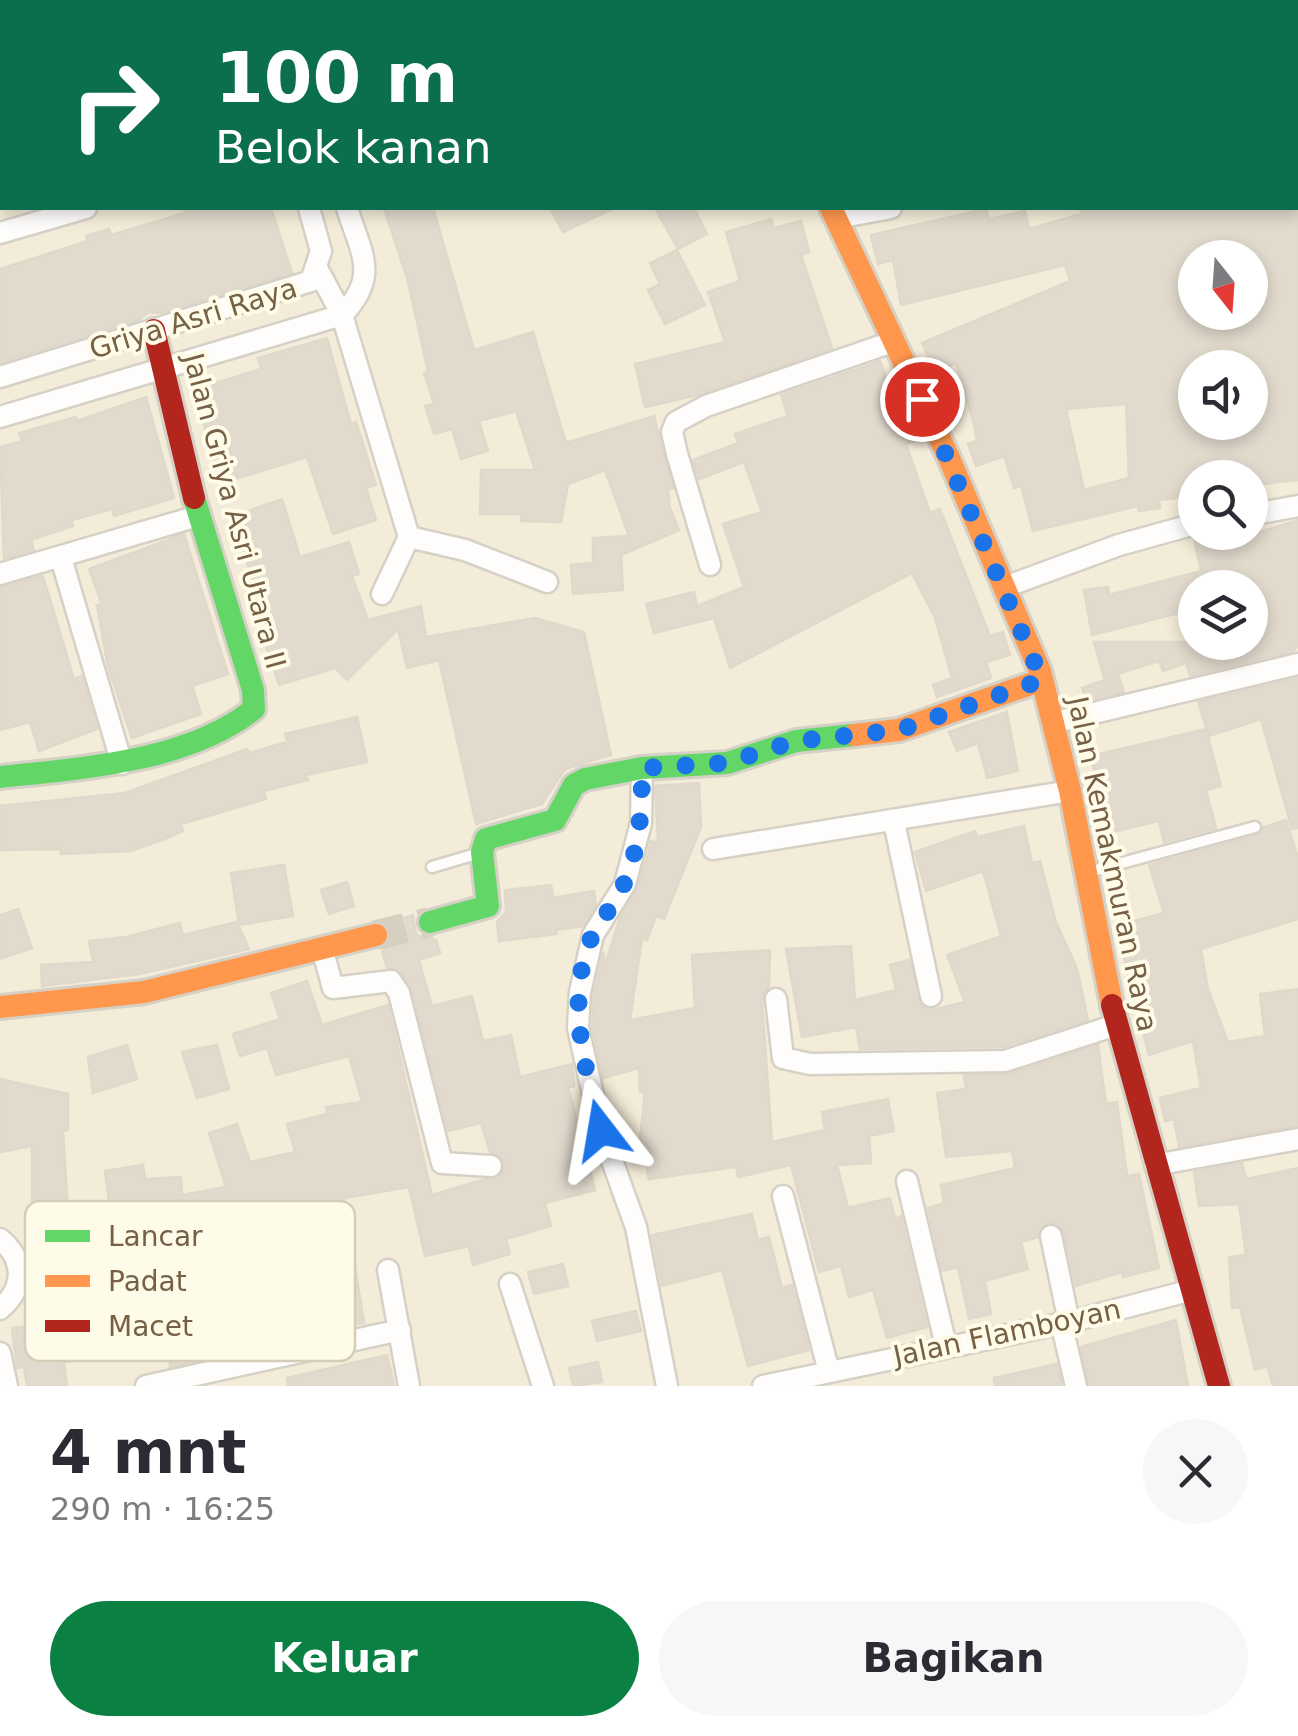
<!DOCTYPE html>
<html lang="id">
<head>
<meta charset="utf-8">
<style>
  :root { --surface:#fff; --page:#f7f7f7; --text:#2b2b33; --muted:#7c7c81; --accent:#0b8043 }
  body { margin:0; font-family:"DejaVu Sans",sans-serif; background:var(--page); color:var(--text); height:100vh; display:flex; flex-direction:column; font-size:38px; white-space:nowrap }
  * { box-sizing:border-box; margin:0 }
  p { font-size:32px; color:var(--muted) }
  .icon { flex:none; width:55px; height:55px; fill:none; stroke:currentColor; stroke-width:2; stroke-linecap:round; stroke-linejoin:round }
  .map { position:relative; height:1386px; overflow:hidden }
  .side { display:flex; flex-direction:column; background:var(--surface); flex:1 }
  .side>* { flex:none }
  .banner { position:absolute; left:0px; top:0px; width:1300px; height:210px; box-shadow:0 5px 15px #0003; background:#0b6e4f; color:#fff; overflow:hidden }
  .needle { width:65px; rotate:163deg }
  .buttons { position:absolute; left:1178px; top:240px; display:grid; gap:20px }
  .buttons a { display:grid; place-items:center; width:90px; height:90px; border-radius:50%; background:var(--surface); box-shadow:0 5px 15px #0003; font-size:50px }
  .pin { position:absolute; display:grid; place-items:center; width:85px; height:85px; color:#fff; margin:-42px; border:5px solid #fff; border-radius:50%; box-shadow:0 2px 10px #0007 }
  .me { position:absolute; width:110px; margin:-55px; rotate:346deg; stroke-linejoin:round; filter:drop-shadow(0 0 8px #0008) }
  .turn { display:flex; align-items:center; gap:35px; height:210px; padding:0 50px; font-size:45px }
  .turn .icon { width:130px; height:130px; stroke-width:2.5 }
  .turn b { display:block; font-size:70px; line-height:85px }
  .round { display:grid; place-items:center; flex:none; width:105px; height:105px; border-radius:52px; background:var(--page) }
  .headline { display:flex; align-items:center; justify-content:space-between; height:170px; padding:0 50px }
  h1 { font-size:60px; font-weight:800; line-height:75px }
  .action { display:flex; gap:20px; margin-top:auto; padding:20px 50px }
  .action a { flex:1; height:115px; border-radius:60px; background:var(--accent); color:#fff; font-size:40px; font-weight:800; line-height:115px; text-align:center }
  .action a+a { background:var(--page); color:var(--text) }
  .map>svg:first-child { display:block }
  .residential { fill:#f3ecd8; fill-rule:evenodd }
  .building { fill:#e1dacd; stroke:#e0d8ca; stroke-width:2.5; fill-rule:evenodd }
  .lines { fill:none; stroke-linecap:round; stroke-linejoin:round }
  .secondary-tunnel { stroke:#d7cfc0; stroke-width:30; stroke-dasharray:30 15; stroke-linecap:butt }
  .lane-casing { stroke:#d6d1c7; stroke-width:15 }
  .street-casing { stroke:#d6d1c7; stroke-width:25 }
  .fast-casing { stroke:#d6d1c6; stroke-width:28 }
  .slow-casing { stroke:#d6d1c6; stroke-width:28 }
  .jam-casing { stroke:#d6d1c6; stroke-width:28 }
  .lane { stroke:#fefdfc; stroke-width:10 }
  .street { stroke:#fefdfc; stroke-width:20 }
  .fast { stroke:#63d668; stroke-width:22 }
  .slow { stroke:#ff974d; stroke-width:22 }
  .jam { stroke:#b3261e; stroke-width:22 }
  .route { stroke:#1a73e8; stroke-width:18; stroke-dasharray:0 32.4 }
  .labels { text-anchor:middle; stroke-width:8; stroke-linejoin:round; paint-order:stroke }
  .street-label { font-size:28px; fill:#766147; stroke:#fffbe9 }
  .key { fill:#fffbe9; stroke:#d6cdb8; stroke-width:2.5 }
  .key-label { font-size:28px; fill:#766147 }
</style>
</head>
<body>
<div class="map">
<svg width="1298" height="1386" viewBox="0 0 1298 1386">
  <rect width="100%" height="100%" fill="#f7f4e8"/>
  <path class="residential" d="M0,0H1298V1386H0ZM2,2H1298V208H2ZM1195,258H1250V312H1195ZM1195,368H1250V422H1195ZM1195,478H1250V532H1195ZM1195,588H1250V642H1195Z"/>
  <g class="building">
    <polygon points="184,208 271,208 292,273 161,313 149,312 139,320 0,363 0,269 88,241 86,236 109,229 111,235 185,213"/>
    <polygon points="384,208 433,208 474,350 533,332 566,443 654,416 673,488 668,490 670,508 679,530 621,555 623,590 573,594 571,565 593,563 593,538 629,536 605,470 568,484 561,522 521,521 522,514 480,514 481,470 535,470 516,411 479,421 488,451 461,459 452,429 434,434 425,406 434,404 424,373 428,372 408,281"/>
    <polygon points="550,208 614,208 563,232"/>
    <polygon points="655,208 694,208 707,234 678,249"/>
    <path d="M1080,208H1298V480L1253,485L1252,478H1195V496L1159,500L1160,508L1139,511L1138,506L1033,531L1021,486L1014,488L1004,456L976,466L968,444L977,441L973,420L956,363L935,372L922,343L1070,281L1065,265L901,305L893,260L878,264L871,235L986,209L989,219L1025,211L1029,229L1081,214ZM1195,252H1233L1234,258H1250V312H1195ZM1195,368H1250V423L1198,433ZM1126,404L1129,478L1084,490L1066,409Z"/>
    <polygon points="771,219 774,228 801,221 809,252 801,255 832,348 698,395 645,407 635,364 725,342 708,292 740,281 726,232"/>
    <polygon points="677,250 705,305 665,324 648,290 660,284 650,263"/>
    <polygon points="327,338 351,424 356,422 376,485 366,488 376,520 333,534 307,457 222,483 193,390 261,369 258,358"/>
    <polygon points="880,361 898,413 905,411 914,441 906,444 930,513 940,509 990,636 1003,632 1010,655 986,662 991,678 937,697 933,685 952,678 935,618 912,573 730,668 714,618 654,633 646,604 694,592 697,606 744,587 723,524 762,512 744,462 699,479 693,460 738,443 735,434 788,416 781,395"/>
    <polygon points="146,397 174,498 114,516 112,509 72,520 73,526 31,540 34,550 4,559 0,447 22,441 19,433 76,417 77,421"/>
    <polygon points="282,499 300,557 349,542 359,574 352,576 368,620 421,606 426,637 535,618 584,632 611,755 565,769 542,804 476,824 439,660 407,668 398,629 347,680 335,668 279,685 262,635 272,632 231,517"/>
    <polygon points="1298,520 1298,646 1293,651 1190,676 1186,663 1163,671 1159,661 1104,678 1094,642 1250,642 1250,588 1195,588 1195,609 1092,635 1084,590 1108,587 1109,595 1201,571 1194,539 1206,532 1260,532"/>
    <polygon points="184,534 228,674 192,686 201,714 132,738 108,667 97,605 102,604 89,569"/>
    <polygon points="43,576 74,679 82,676 97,729 39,751 30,722 0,730 0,587"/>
    <polygon points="1118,675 1124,692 1087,700 1082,688"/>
    <polygon points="1298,678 1298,828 1292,829 1261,719 1209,736 1198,702"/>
    <polygon points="1007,712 1018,771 987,778 978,743 957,751 949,732"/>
    <polygon points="357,717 367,762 306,775 308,780 264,791 266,799 181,824 183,831 162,840 131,851 61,854 60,849 0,850 0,806 125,793 247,749 249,753 287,742 285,734"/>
    <polygon points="1206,729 1221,786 1206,790 1216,828 1164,842 1159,821 1108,833 1091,756"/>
    <polygon points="699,783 701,827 664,919 656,916 647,940 642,938 630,1020 695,1008 692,955 770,950 769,987 762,1001 772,1142 825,1130 822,1112 888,1099 894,1131 869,1136 871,1163 837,1165 848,1208 890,1198 895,1219 901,1216 927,1327 887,1338 873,1290 849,1297 841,1266 819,1272 791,1165 738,1177 736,1167 649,1179 640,1140 645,1092 640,1092 639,1068 603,1078 592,1027 594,994 603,952 605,965 620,918 638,888 651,841 658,843 655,786"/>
    <polygon points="1286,820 1298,858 1298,919 1201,949 1208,989 1228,1042 1265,1036 1260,994 1298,989 1298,1126 1179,1147 1174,1119 1165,1121 1160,1098 1201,1088 1193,1041 1149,1055 1116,926 1164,913 1149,865 1257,835 1264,827"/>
    <polygon points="1024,826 1032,863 1040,861 1056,922 1077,969 1088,1020 1003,1047 860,1049 856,1027 802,1037 786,949 851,946 855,1000 896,990 890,965 909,960 923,1007 933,1010 965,1002 947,955 1001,936 983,871 926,891 915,852 975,831 977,837"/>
    <polygon points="284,865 293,916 239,925 231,873"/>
    <polygon points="347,882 354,906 329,914 321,890"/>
    <polygon points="551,885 553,898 594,891 596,905 583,926 556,930 557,934 499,941 497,922 506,912 505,890"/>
    <polygon points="18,909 32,948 0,959 0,915"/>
    <polygon points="413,915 416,935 436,940 440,953 419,960 432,1006 472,996 483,1041 511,1035 520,1077 572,1064 574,1086 568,1087 595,1190 545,1203 551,1226 506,1239 510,1254 473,1265 469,1246 425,1256 409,1187 344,1198 364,1323 209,1344 211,1358 170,1367 168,1349 64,1362 67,1386 27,1386 24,1367 17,1368 12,1328 209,1302 204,1265 278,1255 283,1292 325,1286 312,1249 265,1255 259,1209 184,1224 185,1253 107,1258 105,1224 112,1224 105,1171 143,1165 145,1179 181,1177 182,1195 226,1187 209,1133 237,1124 250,1162 295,1152 287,1124 327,1114 326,1107 362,1102 349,1056 276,1075 267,1048 240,1056 233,1034 280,1019 271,993 307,981 322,1025 388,1005 432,1195 502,1174 504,1161 490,1152 481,1123 448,1131 412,989 402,973 387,968 382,952 394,939 390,922"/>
    <polygon points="237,922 249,949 139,974 42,986 41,965 93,962 89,941 126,937 180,923 183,935"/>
    <polygon points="127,1045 137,1079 93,1093 88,1057"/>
    <polygon points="217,1045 229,1089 197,1098 182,1052"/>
    <polygon points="1098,1045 1106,1104 1117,1102 1127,1176 1139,1174 1159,1268 1123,1277 1122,1272 1076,1286 1064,1232 1056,1223 1047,1223 1038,1237 1021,1242 1028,1269 985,1281 991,1314 969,1319 958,1267 942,1271 928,1208 944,1203 941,1185 1015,1168 1012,1151 946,1157 937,1093 966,1089 964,1075 1009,1074"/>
    <polygon points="0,1079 68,1094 68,1130 63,1131 70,1243 32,1246 32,1146 0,1152"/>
    <polygon points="1242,1163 1246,1179 1298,1168 1298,1386 1273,1386 1267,1366 1255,1370 1240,1307 1232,1308 1229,1257 1246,1255 1239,1204 1199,1206 1194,1172"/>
    <polygon points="752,1214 758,1240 769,1237 782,1288 792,1285 809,1350 748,1366 722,1270 662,1286 652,1235"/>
    <polygon points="563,1264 568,1286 534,1294 528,1272"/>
    <polygon points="636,1311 641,1331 597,1341 592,1321"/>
    <polygon points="1176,1320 1188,1386 1089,1386 1081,1347"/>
    <polygon points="387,1355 394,1386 288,1386 287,1378"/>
    <polygon points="598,1362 602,1382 573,1386 569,1368"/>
    <polygon points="1057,1364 1062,1386 995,1386 994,1378"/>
  </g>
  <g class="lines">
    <polyline class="secondary-tunnel" points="376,935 430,922"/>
    <g class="lane-casing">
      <g id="lane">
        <polyline points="432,867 476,854"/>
        <polyline points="1092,871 1255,827"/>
      </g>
    </g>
    <g class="street-casing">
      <g id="street">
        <polyline points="41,0 42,2"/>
        <polyline points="249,0 249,2"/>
        <polyline points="287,0 288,2"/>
        <polyline points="1092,0 1093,2"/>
        <polyline points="1173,0 1174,2"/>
        <polyline points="0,88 2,87"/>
        <polyline points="837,218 891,208"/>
        <polyline points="0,233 86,208"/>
        <polyline points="318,270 342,315 409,537 465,550 547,582"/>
        <polyline points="0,377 311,281 321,251 309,208"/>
        <path d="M0,417L342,315C380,276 361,253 347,208"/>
        <polyline points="1250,515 1298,506"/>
        <polyline points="61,558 122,764"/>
        <polyline points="710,565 677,454 672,432 676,422 706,406 895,341"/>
        <polyline points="0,574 198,516"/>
        <polyline points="1005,587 1119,545 1195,524"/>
        <polyline points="382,594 409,537"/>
        <polyline points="1052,723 1298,664"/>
        <polyline points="642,768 641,823 625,884 593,935 580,992 578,1028 601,1130 636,1227 667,1386"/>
        <polyline points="894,822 931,996"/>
        <polyline points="713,849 1070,791"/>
        <polyline points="322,948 333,988 391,981 399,993 442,1163 491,1166"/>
        <polyline points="776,999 783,1058 810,1064 1005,1061 1116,1025"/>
        <polyline points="1155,1165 1298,1139"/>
        <polyline points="907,1181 946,1346"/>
        <polyline points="783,1196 829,1372"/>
        <polyline points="1051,1236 1069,1322"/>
        <path d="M0,1239C24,1259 26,1287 0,1309"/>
        <polyline points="388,1270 409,1386"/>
        <polyline points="510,1284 543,1386"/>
        <polyline points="1061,1322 1076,1386"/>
        <polyline points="0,1353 7,1386"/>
        <polyline points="146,1386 400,1330"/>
        <polyline points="763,1386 1069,1322 1192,1290"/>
      </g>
    </g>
    <g class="fast-casing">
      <g id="fast">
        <path d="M0,777C82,768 188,762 254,709L253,690L194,498"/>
        <polyline points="430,922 488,906 482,852 486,839 555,820 574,785 585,779 642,768 727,763 796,741 854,735"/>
      </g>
    </g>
    <g class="slow-casing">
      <g id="slow">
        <polyline points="831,208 949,458 1040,671 1070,791 1112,1005"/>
        <polyline points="854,735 899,730 1042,680"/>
        <polyline points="0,1007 144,992 376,935"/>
      </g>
    </g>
    <g class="jam-casing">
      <g id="jam">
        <polyline points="726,0 727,2"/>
        <polyline points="154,330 194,498"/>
        <polyline points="1112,1005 1219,1386"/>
      </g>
    </g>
    <use href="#lane" class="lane"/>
    <use href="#street" class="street"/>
    <use href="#fast" class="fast"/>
    <use href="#slow" class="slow"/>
    <use href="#jam" class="jam"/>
  </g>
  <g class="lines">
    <path class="route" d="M601,1130C585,1067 564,997 593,934C601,918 615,905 622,888C640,851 642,808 642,768L726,763L796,741L899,730L1042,680L922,399"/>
  </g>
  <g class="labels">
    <g class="street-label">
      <text transform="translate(193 318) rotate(-17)" y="10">Griya Asri Raya</text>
      <text transform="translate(235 511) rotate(75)" y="10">Jalan Griya Asri Utara II</text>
      <text transform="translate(1113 864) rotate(78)" y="10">Jalan Kemakmuran Raya</text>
      <text transform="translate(1007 1332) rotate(-12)" y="10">Jalan Flamboyan</text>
    </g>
  </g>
  <rect x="25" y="1201" width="330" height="160" rx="15" class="key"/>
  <rect x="45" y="1230" width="45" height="12" fill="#63d668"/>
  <rect x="45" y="1275" width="45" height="12" fill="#ff974d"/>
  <rect x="45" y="1320" width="45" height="12" fill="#b3261e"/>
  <g class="key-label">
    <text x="108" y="1246">Lancar</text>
    <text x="108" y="1291">Padat</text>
    <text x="108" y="1336">Macet</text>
  </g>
</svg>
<div class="buttons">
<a><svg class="needle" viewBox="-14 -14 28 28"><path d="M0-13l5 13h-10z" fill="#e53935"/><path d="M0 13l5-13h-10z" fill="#7c7c81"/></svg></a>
<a><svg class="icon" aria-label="sound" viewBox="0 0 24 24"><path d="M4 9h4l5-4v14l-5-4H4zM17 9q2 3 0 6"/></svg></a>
<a><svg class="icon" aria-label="search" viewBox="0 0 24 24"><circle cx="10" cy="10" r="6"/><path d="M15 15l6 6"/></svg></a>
<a><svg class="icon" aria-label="layers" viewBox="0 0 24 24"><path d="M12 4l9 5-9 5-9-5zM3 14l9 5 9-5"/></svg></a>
</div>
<div class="pin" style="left:922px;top:399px;background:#d93025"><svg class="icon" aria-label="arrive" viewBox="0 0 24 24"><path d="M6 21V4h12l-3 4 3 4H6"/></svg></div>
<svg class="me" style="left:601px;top:1130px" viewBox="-20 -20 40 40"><path d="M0-17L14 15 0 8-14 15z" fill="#1a73e8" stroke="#fff" stroke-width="4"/></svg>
<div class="banner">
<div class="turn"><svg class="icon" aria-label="right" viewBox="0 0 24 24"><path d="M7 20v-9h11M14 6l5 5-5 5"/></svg><div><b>100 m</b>Belok kanan</div></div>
</div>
</div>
<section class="side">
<div class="headline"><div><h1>4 mnt</h1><p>290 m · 16:25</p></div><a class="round"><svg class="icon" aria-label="close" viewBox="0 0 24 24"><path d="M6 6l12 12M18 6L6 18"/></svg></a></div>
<div class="action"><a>Keluar</a><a>Bagikan</a></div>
</section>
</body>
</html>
